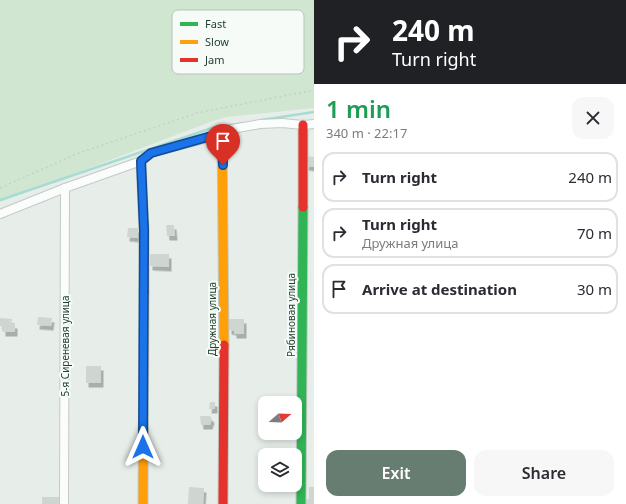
<!DOCTYPE html>
<html lang="en">
<head>
<meta charset="utf-8">
<style>
  :root { --surface:#fff; --page:#f7f7f7; --text:#2b2b33; --muted:#7c7c81; --line:#e1e1e2; --accent:#687d71 }
  body { margin:0; font-family:"Noto Sans",sans-serif; background:var(--page); color:var(--text); height:100vh; display:flex; flex-direction:column; font-size:15px; white-space:nowrap }
  * { box-sizing:border-box; margin:0 }
  p { font-size:13px; color:var(--muted) }
  .icon { flex:none; width:22px; height:22px; fill:none; stroke:currentColor; stroke-width:2; stroke-linecap:round; stroke-linejoin:round }
  .map { position:relative; flex:1; overflow:hidden }
  .sheet { display:flex; flex-direction:column; background:var(--surface); width:312px }
  .sheet>* { flex:none }
  .top-card { background:#202124; color:#fff; overflow:hidden }
  .needle { width:26px; rotate:71deg }
  .buttons { position:absolute; left:258px; top:396px; display:grid; gap:8px }
  .buttons a { display:grid; place-items:center; width:44px; height:44px; border-radius:8px; background:var(--surface); box-shadow:0 2px 6px #0003; font-size:20px }
  .pin { position:absolute; display:grid; place-items:center; width:34px; height:34px; color:#fff; margin:-41px -17px; border-radius:50% 50% 50% 0; rotate:-45deg; box-shadow:0 0 4px #0007 }
  .pin .icon { rotate:45deg }
  .me { position:absolute; width:44px; margin:-22px; rotate:0deg; stroke-linejoin:round; filter:drop-shadow(0 0 3px #0008) }
  .turn { display:flex; align-items:center; gap:14px; height:84px; padding:0 12px; font-size:18px }
  .turn .icon { width:52px; height:52px; stroke-width:2.5 }
  .turn b { display:block; font-size:28px; line-height:34px }
  .round { display:grid; place-items:center; flex:none; width:42px; height:42px; border-radius:12px; background:var(--page) }
  .overview { display:flex; align-items:center; justify-content:space-between; height:68px; padding:0 12px }
  h1 { font-size:24px; font-weight:600; line-height:30px; color:#1e9e55 }
  .cta { display:flex; gap:8px; margin-top:auto; padding:8px 12px }
  .cta a { flex:1; height:46px; border-radius:12px; background:var(--accent); color:#fff; font-size:16px; font-weight:600; line-height:46px; text-align:center }
  .cta a+a { background:var(--page); color:var(--text) }
  ul { padding:0; list-style:none }
  li { display:flex; align-items:center; gap:12px; height:50px; margin:0 8px 6px; padding:0 4px; border:2px solid var(--line); border-radius:12px }
  li div { flex:1 }
  li b { display:block; font-size:15px }
  li em { font-style:normal }
  main { display:flex; flex:1; min-height:0 }
  .map>svg:first-child { display:block }
  .green { fill:#d0e6d1 }
  .lines { fill:none; stroke-linecap:round; stroke-linejoin:round }
  .stream { stroke:#a7dcd5; stroke-width:2.5 }
  .building { fill:#cfd6d2; filter:url(#shadow) }
  .street-casing { stroke:#c4cac6; stroke-width:10 }
  .fast-casing { stroke:#c1c9c4; stroke-width:11 }
  .slow-casing { stroke:#c1c9c4; stroke-width:11 }
  .jam-casing { stroke:#c1c9c4; stroke-width:11 }
  .path { stroke:#c6cfc9; stroke-width:1.5; stroke-dasharray:2 3; stroke-linecap:butt }
  .street { stroke:#fbfcfc; stroke-width:8 }
  .fast { stroke:#30b455; stroke-width:9 }
  .slow { stroke:#ff9f0a; stroke-width:9 }
  .jam { stroke:#e5322d; stroke-width:9 }
  .route-casing { stroke:#114b97; stroke-width:10 }
  .route { stroke:#1a73e8; stroke-width:7 }
  .labels { text-anchor:middle; stroke-width:4; stroke-linejoin:round; paint-order:stroke }
  .street-label { font-size:10px; fill:#234131; stroke:#f6fbf7 }
  .key { fill:#f6fbf7; stroke:#b7c3bc; stroke-width:1 }
  .key-label { font-size:11px; fill:#234131 }
</style>
</head>
<body>
<main>
<div class="map">
<svg width="314" height="504" viewBox="0 0 314 504">
  <defs>
    <filter id="shadow"><feDropShadow dx="2.5" dy="4.5" stdDeviation="0" flood-color="#0004"/></filter>
  </defs>
  <rect width="100%" height="100%" fill="#e7ede9"/>
  <polygon class="green" points="0,0 314,0 314,108 226,117 210,122 0,202"/>
  <g class="lines">
    <g class="stream">
      <polyline points="261,120 314,112"/>
      <polyline points="0,200 212,128 244,123"/>
    </g>
  </g>
  <g class="building">
    <polygon points="307,156 314,157 314,167 306,166"/>
    <polygon points="166,225 174,225 175,236 167,236"/>
    <polygon points="128,228 138,228 138,238 127,237"/>
    <polygon points="150,254 169,254 169,267 150,266"/>
    <polygon points="38,317 52,318 51,326 37,325"/>
    <polygon points="0,318 12,319 11,324 15,324 15,332 3,332 3,326 0,326"/>
    <polygon points="229,319 244,319 244,334 234,334 234,331 229,330"/>
    <rect x="86" y="366" width="15" height="17"/>
    <polygon points="210,402 215,402 215,409 209,409"/>
    <polygon points="200,416 210,416 212,419 210,425 201,425"/>
    <polygon points="189,487 204,488 203,504 188,504"/>
    <polygon points="309,487 314,487 314,504 304,504 304,499 309,499"/>
    <rect x="42" y="497" width="18" height="7"/>
  </g>
  <g class="lines">
    <g class="street-casing">
      <g id="street">
        <polyline points="0,214 65,188 141,161 151,153 211,137 232,129 260,124 282,123 303,125 314,124"/>
        <polyline points="64,504 65,188"/>
      </g>
    </g>
    <g class="fast-casing">
      <polyline id="fast" points="301,504 303,207"/>
    </g>
    <g class="slow-casing">
      <g id="slow">
        <polyline points="222,133 224,345"/>
        <polyline points="143,504 144,293"/>
      </g>
    </g>
    <g class="jam-casing">
      <g id="jam">
        <polyline points="141,161 144,230 144,293"/>
        <polyline points="303,207 303,125"/>
        <polyline points="223,504 224,345"/>
      </g>
    </g>
    <polyline class="path" points="0,188 79,153 197,113 314,90"/>
    <use href="#street" class="street"/>
    <use href="#fast" class="fast"/>
    <use href="#slow" class="slow"/>
    <use href="#jam" class="jam"/>
  </g>
  <g class="lines">
    <g class="route-casing">
      <polyline id="route" points="143,447 144,230 141,161 151,153 222,133 223,165"/>
    </g>
    <use href="#route" class="route"/>
  </g>
  <g class="labels">
    <g class="street-label">
      <text transform="translate(291 315) rotate(-90)" y="4">Рябиновая улица</text>
      <text transform="translate(212 319) rotate(-90)" y="4">Дружная улица</text>
      <text transform="translate(65 346) rotate(-90)" y="4">5-я Сиреневая улица</text>
    </g>
  </g>
  <rect x="172" y="10" width="132" height="64" rx="6" class="key"/>
  <rect x="180" y="22" width="18" height="4" fill="#30b455"/>
  <rect x="180" y="40" width="18" height="4" fill="#ff9f0a"/>
  <rect x="180" y="58" width="18" height="4" fill="#e5322d"/>
  <g class="key-label">
    <text x="205" y="28">Fast</text>
    <text x="205" y="46">Slow</text>
    <text x="205" y="64">Jam</text>
  </g>
</svg>
<div class="buttons">
<a><svg class="needle" viewBox="-14 -14 28 28"><path d="M0-13l5 13h-10z" fill="#e53935"/><path d="M0 13l5-13h-10z" fill="#7c7c81"/></svg></a>
<a><svg class="icon" aria-label="layers" viewBox="0 0 24 24"><path d="M12 4l9 5-9 5-9-5zM3 14l9 5 9-5"/></svg></a>
</div>
<div class="pin" style="left:223px;top:165px;background:#d93025"><svg class="icon" aria-label="arrive" viewBox="0 0 24 24"><path d="M6 21V4h12l-3 4 3 4H6"/></svg></div>
<svg class="me" style="left:143px;top:447px" viewBox="-20 -20 40 40"><path d="M0-17L14 15 0 8-14 15z" fill="#1a73e8" stroke="#fff" stroke-width="4"/></svg>
</div>
<section class="sheet">
<div class="top-card">
<div class="turn"><svg class="icon" aria-label="right" viewBox="0 0 24 24"><path d="M7 20v-9h11M14 6l5 5-5 5"/></svg><div><b>240 m</b>Turn right</div></div>
</div>
<div class="overview"><div><h1>1 min</h1><p>340 m · 22:17</p></div><a class="round"><svg class="icon" aria-label="close" viewBox="0 0 24 24"><path d="M6 6l12 12M18 6L6 18"/></svg></a></div>
<ul>
<li><svg class="icon" aria-label="right" viewBox="0 0 24 24"><path d="M7 20v-9h11M14 6l5 5-5 5"/></svg><div><b>Turn right</b></div><em>240 m</em></li>
<li><svg class="icon" aria-label="right" viewBox="0 0 24 24"><path d="M7 20v-9h11M14 6l5 5-5 5"/></svg><div><b>Turn right</b><p>Дружная улица</p></div><em>70 m</em></li>
<li><svg class="icon" aria-label="arrive" viewBox="0 0 24 24"><path d="M6 21V4h12l-3 4 3 4H6"/></svg><div><b>Arrive at destination</b></div><em>30 m</em></li>
</ul>
<div class="cta"><a>Exit</a><a>Share</a></div>
</section>
</main>
</body>
</html>
